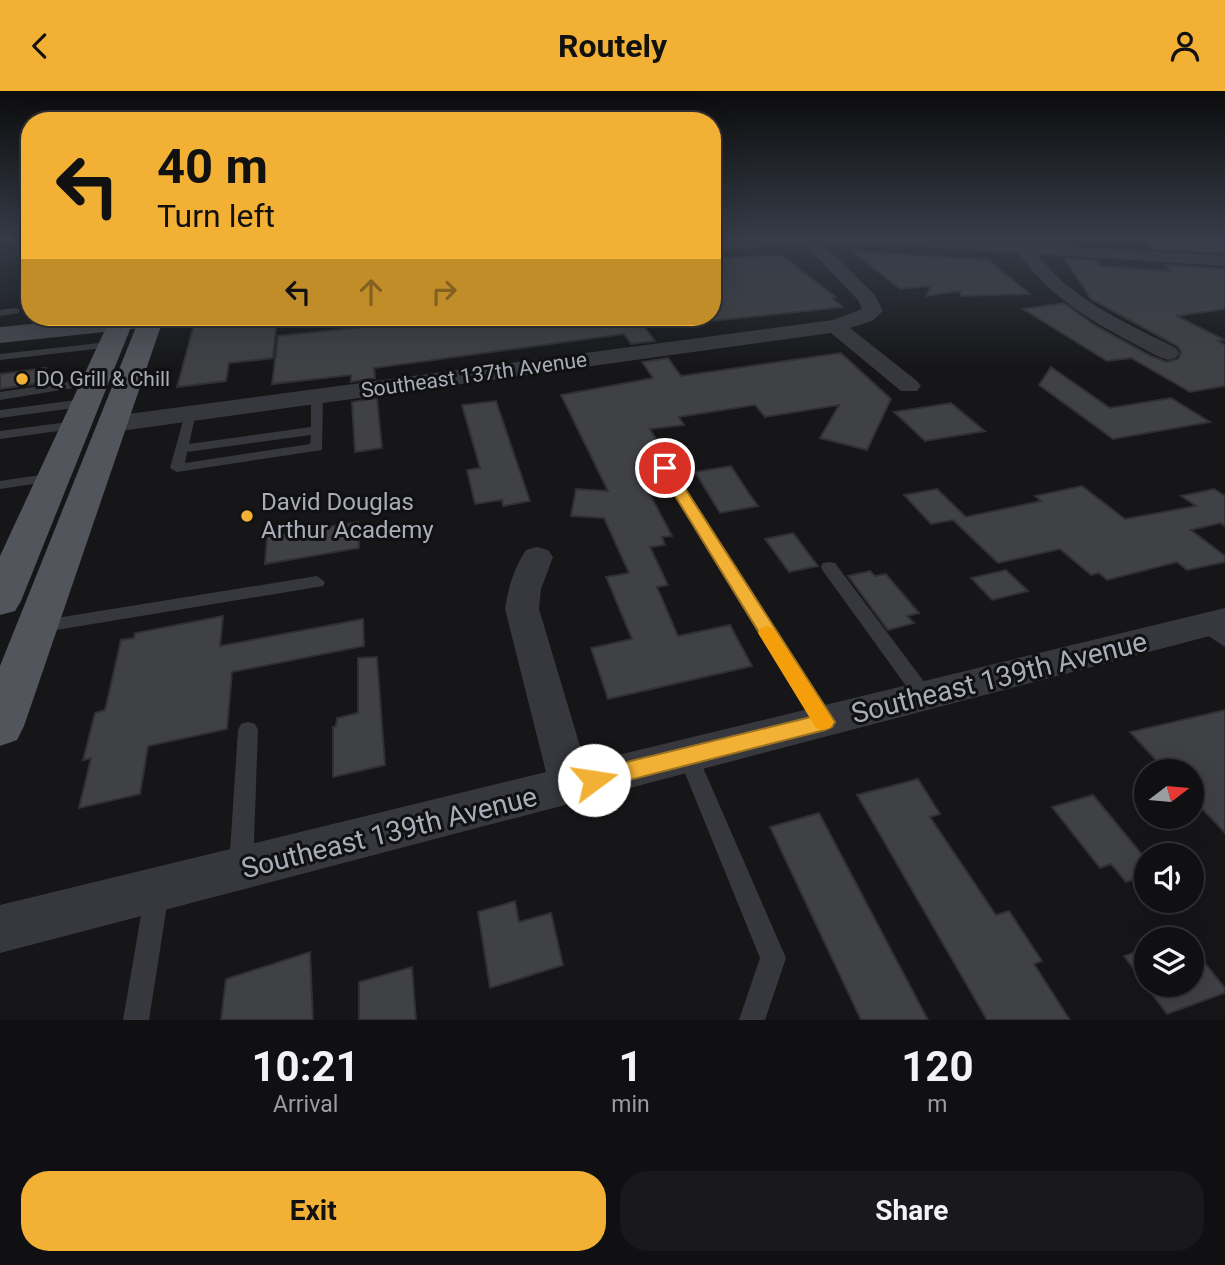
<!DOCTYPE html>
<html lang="en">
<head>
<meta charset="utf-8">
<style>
  :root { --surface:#101012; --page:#19191b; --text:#f1f3f6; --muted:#9c9d9f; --line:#303032; --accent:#f2b134 }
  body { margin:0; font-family:Roboto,sans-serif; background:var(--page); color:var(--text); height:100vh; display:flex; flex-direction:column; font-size:26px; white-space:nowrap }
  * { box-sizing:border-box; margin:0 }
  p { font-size:23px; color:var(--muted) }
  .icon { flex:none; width:38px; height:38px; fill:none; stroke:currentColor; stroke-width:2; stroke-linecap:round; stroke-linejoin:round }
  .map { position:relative; height:929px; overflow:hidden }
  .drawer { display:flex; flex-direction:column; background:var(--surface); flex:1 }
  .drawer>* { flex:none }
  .guide { position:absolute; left:21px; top:21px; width:700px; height:214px; border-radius:28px; box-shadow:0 7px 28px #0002,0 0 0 2px var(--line); background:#f2b134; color:#111; overflow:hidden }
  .needle { width:46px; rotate:74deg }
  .buttons { position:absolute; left:1134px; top:668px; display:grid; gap:14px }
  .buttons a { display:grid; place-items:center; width:70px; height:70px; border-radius:50%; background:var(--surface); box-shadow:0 7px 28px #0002,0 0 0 2px var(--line); font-size:35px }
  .pin { position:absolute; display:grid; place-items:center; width:60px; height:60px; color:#fff; margin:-30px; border:4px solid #fff; border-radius:50%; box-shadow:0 2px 7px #0007 }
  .me { position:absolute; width:77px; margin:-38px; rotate:76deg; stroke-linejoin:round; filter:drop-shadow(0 0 5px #0008) }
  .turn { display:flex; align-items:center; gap:24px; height:147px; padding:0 21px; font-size:32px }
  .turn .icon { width:91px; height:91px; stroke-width:2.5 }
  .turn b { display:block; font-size:49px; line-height:60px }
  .lanes { display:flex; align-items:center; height:66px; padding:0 21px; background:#0003; justify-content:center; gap:35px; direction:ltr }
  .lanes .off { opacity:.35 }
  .eta { display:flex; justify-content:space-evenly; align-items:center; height:119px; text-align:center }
  .eta b { font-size:42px; font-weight:700; line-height:49px }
  .action { display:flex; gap:14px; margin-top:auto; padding:14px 21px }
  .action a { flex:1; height:80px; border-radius:28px; background:var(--accent); color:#111; font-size:28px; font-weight:700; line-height:80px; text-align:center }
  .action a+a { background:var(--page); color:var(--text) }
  header { display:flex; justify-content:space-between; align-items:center; height:91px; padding:0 21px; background:var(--accent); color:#111; font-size:32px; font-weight:700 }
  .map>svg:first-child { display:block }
  .building { fill:#404145; stroke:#303034; stroke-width:2 }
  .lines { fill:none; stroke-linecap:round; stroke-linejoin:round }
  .lane { fill:#37383d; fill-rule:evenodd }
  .street { fill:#37383d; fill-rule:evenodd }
  .secondary { fill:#45474d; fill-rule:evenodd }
  .primary { fill:#53555c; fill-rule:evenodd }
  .route { fill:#f2b134; stroke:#9d7322; stroke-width:2 }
  .slow { fill:#f59e0b }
  .poi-dot { fill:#f2b134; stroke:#111113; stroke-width:2.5 }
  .labels { text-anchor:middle; stroke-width:6; stroke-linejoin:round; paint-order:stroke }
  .far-street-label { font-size:21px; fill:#a8adb8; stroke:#111113 }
  .far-poi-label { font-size:21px; fill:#a8adb8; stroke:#111113; text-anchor:start }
  .poi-label { font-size:24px; fill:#a8adb8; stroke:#111113; text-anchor:start }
  .near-street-label { font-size:28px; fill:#a8adb8; stroke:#111113 }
</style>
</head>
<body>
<header><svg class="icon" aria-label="back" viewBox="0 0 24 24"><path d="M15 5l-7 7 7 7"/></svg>Routely<svg class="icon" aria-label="person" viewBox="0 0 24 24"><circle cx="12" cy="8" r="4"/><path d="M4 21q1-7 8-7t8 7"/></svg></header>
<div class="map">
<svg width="1225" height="929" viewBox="0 0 1225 929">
  <rect width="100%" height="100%" fill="#161618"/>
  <g class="building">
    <polygon points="1141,147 1225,150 1225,162 1151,158"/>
    <polygon points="852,160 988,169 1030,203 961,205 960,200 926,205 931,195 900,198"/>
    <polygon points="781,164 836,206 832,207 843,216 712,230 712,168"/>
    <polygon points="1064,167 1095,169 1100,175 1171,180 1166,174 1225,178 1225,218 1177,225 1225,249 1218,250 1225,254 1225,295 1190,301 1131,267 1107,270 1023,218 1064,212 1096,235 1151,265 1167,271 1178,268 1181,261 1177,255 1091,208"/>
    <polygon points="196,226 277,226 273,267 229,272 226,290 177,296"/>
    <polygon points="420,226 637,226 655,250 631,253 624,243 374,277 375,287 351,291 351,284 272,293 278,245 421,230"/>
    <polygon points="841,262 891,308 867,359 820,347 839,314 765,326 755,314 679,326 684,334 650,338 669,370 635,375 672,445 662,446 665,454 650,456 668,494 657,496 678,545 730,534 752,575 608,608 591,557 632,548 606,486 629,482 604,427 571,425 576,398 608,400 561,304 653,287 642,271 668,267 681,285"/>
    <polygon points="1051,276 1110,317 1171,307 1210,331 1113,348 1039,294"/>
    <polygon points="46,277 41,292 0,298 0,283"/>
    <polygon points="377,307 382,357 355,361 352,311"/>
    <polygon points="496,310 530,410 503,415 502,409 475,413 467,379 480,377 462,314"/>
    <polygon points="951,312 985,340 925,350 894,321"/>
    <polygon points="731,375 748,401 758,415 720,422 695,381"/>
    <polygon points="1082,395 1125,428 1196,415 1181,405 1214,398 1225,405 1225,435 1220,432 1191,439 1225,465 1225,471 1187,479 1177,471 1107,489 1099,482 1091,484 1060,458 998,472 953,429 931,433 904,404 937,398 966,426 1041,410 1035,405"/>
    <polygon points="358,431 359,457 265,473 267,446"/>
    <polygon points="793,442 818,475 789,481 765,448"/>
    <polygon points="1006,479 1028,500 992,509 971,487"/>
    <polygon points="870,480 875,485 886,483 919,522 907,525 914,532 888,539 848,485"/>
    <polygon points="223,525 220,555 363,528 364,555 232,581 227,638 148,655 140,703 79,717 91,667 83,669 95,622 105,619 121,549 134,547 135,542"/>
    <polygon points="377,566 385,674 333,686 333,636 336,635 337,627 358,622 358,567"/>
    <polygon points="1225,619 1225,742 1192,707 1192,681 1167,681 1130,641"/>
    <polygon points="918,688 940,723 930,726 996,824 1009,820 1042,870 1034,873 1070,929 987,929 857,704"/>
    <polygon points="1093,704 1146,768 1146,784 1126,791 1111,773 1100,777 1052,716"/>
    <polygon points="819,722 928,929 861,929 770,736"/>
    <polygon points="515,810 519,831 551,822 563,874 490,897 478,821"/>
    <polygon points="1192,856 1225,897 1225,902 1167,923 1124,865 1146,858 1146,894 1192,894"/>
    <polygon points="310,861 313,929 221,929 226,888"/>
    <polygon points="412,876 416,929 359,929 359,891"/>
  </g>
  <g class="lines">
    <g class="lane">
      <polygon points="12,147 30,147 30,151 15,152 11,149"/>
      <polygon points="15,217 19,218 19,222 0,225 0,219"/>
      <polygon points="108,251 113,254 112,256 0,269 0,263"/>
      <polygon points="93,287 97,289 97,293 0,309 0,301"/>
      <path d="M317,301L323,305L322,359L177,381L170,377L186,319L190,318L196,322L189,353L311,336V305ZM311,344L310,353L185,372L187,361Z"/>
      <polygon points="85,308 89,309 89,315 0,327 0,319"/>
      <polygon points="76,330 82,334 80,337 0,348 0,340"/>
      <polygon points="665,373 672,377 832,625 835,631 832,637 825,639 818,637 658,377"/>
      <polygon points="54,382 59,383 61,386 59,389 0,398 0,390"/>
      <polygon points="829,471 835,472 931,600 934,605 931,610 924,613 917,610 823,480 821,476 823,472"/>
      <polygon points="317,485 325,491 323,495 38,542 32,540 29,536 32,532 38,530"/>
      <polygon points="1204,528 1225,540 1225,556 1198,538 1195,534 1198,530"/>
      <polygon points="248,631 255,633 258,639 253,776 249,784 241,787 233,784 229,776 238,639 241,633"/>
      <polygon points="688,656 695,659 698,665 786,867 765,929 739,929 760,867 678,665 681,659"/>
      <polygon points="157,789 165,793 169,801 149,929 123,929 145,801 149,793"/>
    </g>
    <g class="street">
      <path d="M755,147H936L1225,165V175L1037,163C1071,209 1127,232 1176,257L1179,262L1176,267L1168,269C1154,265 1141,256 1129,250C1086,227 1047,203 1019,162L874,153H823L874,203L883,220L872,230L850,237L917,290L921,295L917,300H901L831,242L113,341L104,338L100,333L104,328L113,325L833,229L862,218L858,209L804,153L712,160V150Z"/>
      <path d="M537,456L548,459L553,466L541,498L539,518L585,672L1225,517V541L0,862V814L546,681L505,518C508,497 514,477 526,459Z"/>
    </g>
    <polygon class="secondary" points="101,226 163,226 165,228 161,233 152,236 0,252 0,236"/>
    <g class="primary">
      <polygon points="111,226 135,226 21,510 15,520 0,524 0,465"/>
      <polygon points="140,226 164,226 24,635 17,649 0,655 0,575"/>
    </g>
  </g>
  <linearGradient id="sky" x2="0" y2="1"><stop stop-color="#0c0c0d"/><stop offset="0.53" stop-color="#363c48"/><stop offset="1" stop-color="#363c48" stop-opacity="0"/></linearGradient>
  <rect width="1225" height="277" fill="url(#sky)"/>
  <polygon class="route" points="665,373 672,377 835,631 832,636 825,639 594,698 587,695 584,689 587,682 594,679 811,626 658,377"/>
  <polygon class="slow" points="767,535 773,537 830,625 833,631 830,637 823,639 816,637 758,542 761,537"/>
  <g class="poi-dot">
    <circle cx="22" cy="288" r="7"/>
    <circle cx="247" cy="425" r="7"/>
  </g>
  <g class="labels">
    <g class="far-street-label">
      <text transform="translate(474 284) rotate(-8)" y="7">Southeast 137th Avenue</text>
    </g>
    <g class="far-poi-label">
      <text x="36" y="295">DQ Grill &amp; Chill</text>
    </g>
    <g class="poi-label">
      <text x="261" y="419">David Douglas<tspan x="261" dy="28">Arthur Academy</tspan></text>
    </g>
    <g class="near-street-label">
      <text transform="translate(999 586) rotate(-14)" y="10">Southeast 139th Avenue</text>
      <text transform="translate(389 741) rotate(-14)" y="10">Southeast 139th Avenue</text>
    </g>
  </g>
</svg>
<div class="buttons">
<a><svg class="needle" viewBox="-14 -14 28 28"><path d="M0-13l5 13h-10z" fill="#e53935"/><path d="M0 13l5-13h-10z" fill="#9c9d9f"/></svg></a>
<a><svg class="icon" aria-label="sound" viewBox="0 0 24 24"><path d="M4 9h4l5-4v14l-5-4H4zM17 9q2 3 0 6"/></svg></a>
<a><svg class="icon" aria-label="layers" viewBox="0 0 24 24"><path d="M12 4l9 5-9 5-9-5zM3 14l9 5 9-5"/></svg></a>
</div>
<div class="pin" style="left:665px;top:377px;background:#d93025"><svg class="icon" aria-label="arrive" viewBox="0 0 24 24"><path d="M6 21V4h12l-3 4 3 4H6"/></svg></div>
<svg class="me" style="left:594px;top:689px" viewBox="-20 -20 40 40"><circle r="19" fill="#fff"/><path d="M0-13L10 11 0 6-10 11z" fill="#f2b134"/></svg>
<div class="guide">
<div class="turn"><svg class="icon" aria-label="left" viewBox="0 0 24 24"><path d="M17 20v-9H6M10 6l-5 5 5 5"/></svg><div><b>40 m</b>Turn left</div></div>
<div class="lanes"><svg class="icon" aria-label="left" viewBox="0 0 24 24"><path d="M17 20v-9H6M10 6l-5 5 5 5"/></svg><svg class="icon off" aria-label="ahead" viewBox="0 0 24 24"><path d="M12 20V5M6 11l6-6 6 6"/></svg><svg class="icon off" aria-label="right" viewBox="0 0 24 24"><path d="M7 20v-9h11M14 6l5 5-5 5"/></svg></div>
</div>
</div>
<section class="drawer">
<div class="eta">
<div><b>10:21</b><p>Arrival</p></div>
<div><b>1</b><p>min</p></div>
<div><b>120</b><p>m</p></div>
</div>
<div class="action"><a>Exit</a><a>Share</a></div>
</section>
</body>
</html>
